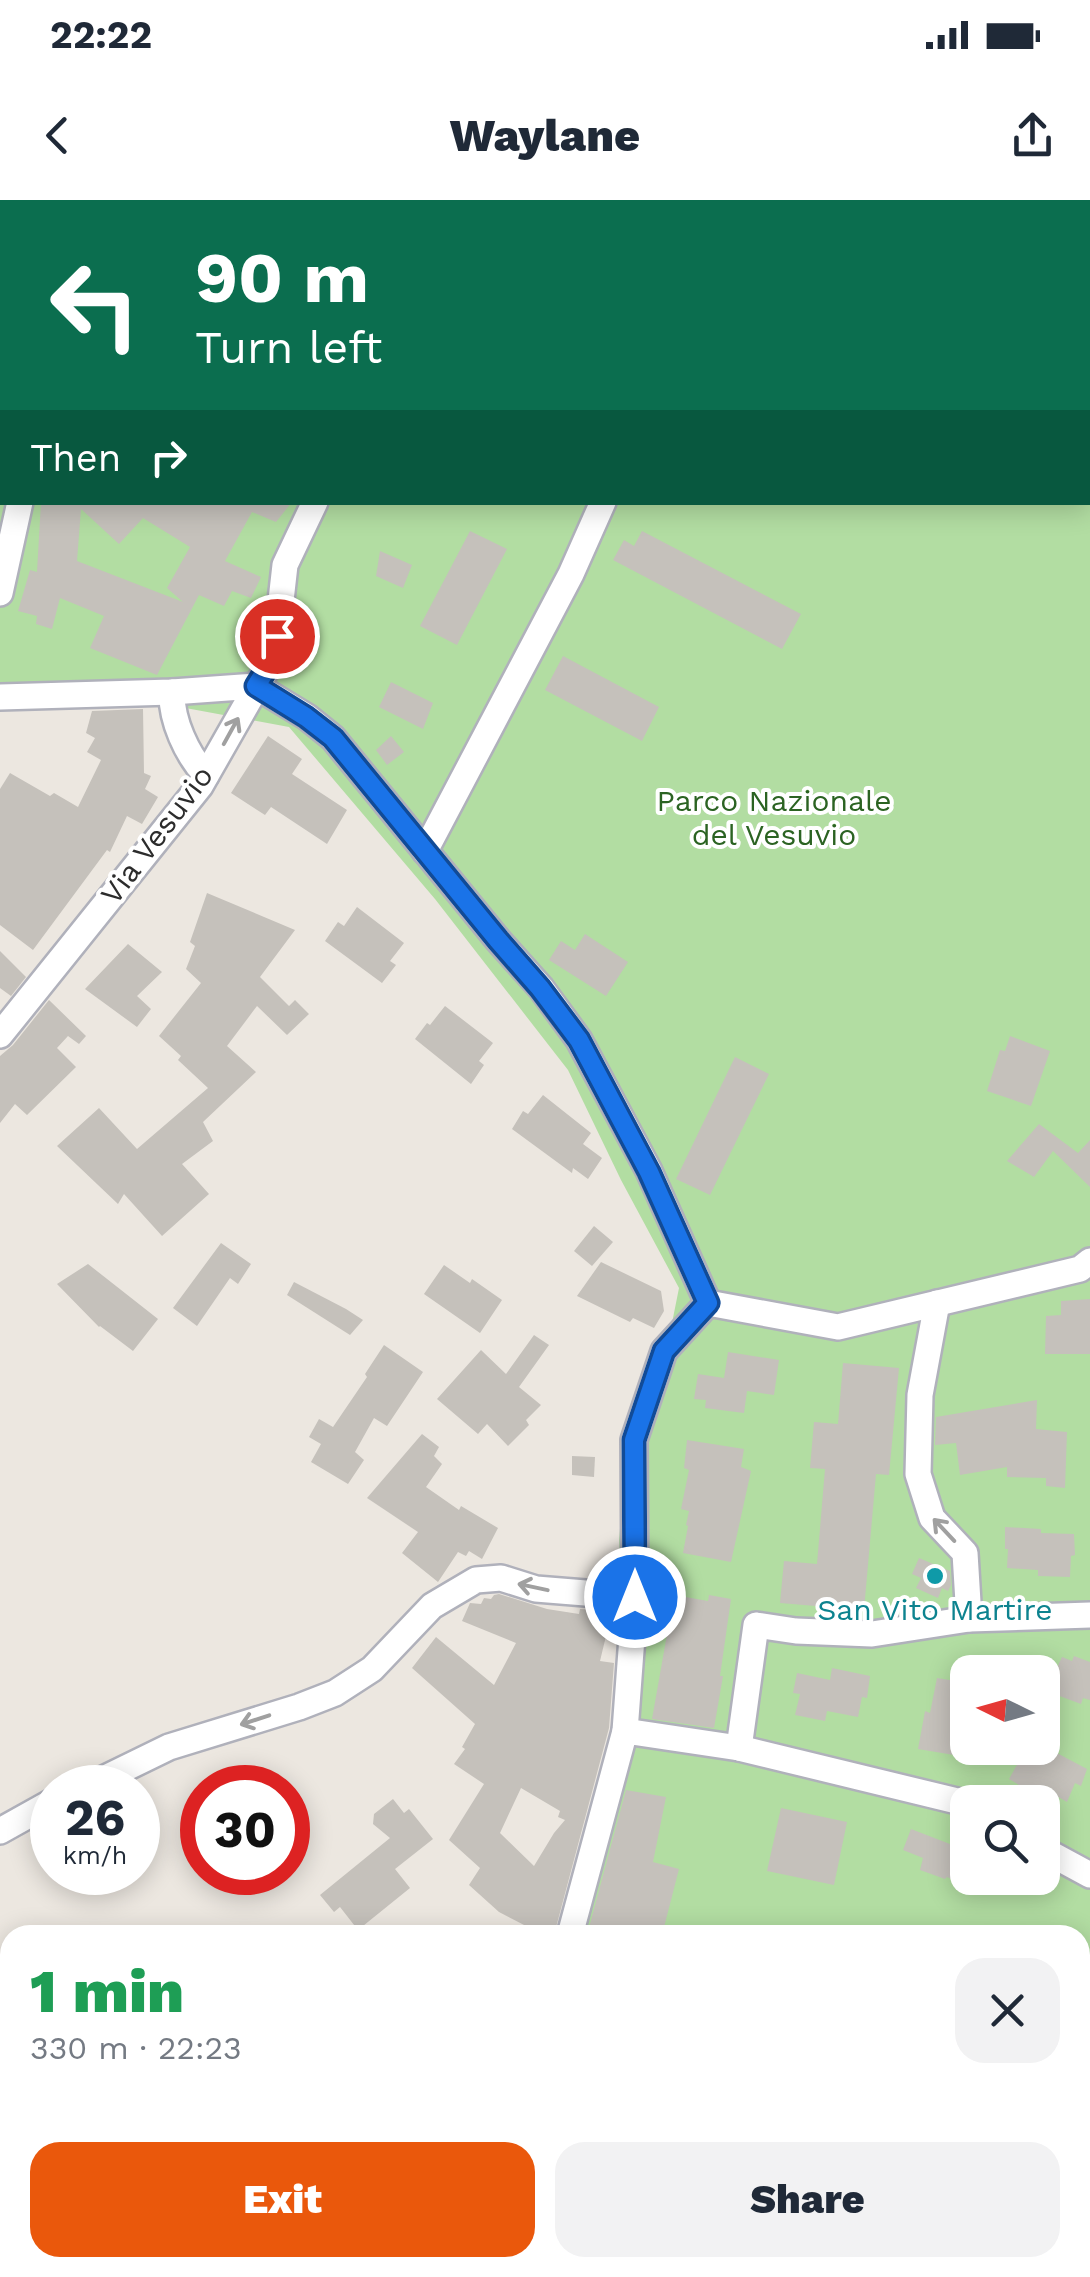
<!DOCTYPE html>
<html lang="en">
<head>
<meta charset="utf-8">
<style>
  :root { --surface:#fff; --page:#f2f2f3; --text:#1f2937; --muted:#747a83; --accent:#ea580c }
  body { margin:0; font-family:"Work Sans",sans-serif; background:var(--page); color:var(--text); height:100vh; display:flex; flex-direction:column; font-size:38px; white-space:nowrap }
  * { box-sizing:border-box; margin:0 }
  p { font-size:32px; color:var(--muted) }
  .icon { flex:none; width:55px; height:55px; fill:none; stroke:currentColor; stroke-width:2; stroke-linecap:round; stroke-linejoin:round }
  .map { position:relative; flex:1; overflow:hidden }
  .details { position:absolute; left:0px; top:1725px; width:1090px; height:352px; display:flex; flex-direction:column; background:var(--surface); border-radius:30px 30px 0 0; box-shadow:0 5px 25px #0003 }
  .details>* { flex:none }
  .top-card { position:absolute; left:0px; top:0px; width:1090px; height:305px; box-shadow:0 5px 25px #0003; background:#0b6e4f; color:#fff; overflow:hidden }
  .needle { width:65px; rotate:275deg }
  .tools { position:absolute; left:950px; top:1455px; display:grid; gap:20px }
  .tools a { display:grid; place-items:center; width:110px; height:110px; border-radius:20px; background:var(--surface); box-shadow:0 5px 25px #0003; font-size:50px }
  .speed { position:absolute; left:30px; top:1565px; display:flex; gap:20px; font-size:50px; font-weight:700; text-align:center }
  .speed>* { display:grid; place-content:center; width:130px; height:130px; border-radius:50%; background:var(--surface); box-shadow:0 5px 25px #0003; line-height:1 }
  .speed small { font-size:25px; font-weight:400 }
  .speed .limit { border:15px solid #d22; background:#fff; color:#111 }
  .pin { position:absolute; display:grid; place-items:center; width:85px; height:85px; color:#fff; margin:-42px; border:5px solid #fff; border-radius:50%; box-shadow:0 2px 10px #0007 }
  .me { position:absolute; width:110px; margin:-55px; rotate:0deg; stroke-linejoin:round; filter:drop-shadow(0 0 8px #0008) }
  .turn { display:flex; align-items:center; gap:35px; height:210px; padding:0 30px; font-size:45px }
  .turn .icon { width:130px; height:130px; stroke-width:2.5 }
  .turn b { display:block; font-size:70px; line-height:85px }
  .then { display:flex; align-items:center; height:95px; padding:0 30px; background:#0003; gap:20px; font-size:38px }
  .round { display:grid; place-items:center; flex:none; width:105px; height:105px; border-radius:30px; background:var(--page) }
  .overview { display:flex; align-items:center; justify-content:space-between; height:170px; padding:0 30px }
  h1 { font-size:60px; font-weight:800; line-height:75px; color:#1e9e55 }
  .button { display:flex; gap:20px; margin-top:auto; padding:20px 30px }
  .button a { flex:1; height:115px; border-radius:30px; background:var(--accent); color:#fff; font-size:40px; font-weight:800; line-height:115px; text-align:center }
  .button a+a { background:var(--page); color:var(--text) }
  .status { display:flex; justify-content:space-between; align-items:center; height:70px; padding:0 50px; background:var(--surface); direction:ltr }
  .status svg { height:28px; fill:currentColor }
  header { display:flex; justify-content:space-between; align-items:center; height:130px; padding:0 30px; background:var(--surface); font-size:45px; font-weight:800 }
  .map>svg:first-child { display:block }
  .green { fill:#b2dda2; fill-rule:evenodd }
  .building { fill:#c5c1bb; fill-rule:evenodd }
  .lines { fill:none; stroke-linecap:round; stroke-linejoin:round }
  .minor-casing { stroke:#b0b1bb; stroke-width:30 }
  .minor { stroke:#fff; stroke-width:25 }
  .oneway { stroke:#a0a0a0 }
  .route-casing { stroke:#114b97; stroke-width:25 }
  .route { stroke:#1a73e8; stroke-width:18 }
  .culture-dot { fill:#0f9aa8; stroke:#fff; stroke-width:4 }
  .labels { text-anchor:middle; stroke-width:8; stroke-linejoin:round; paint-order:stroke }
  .park-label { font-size:30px; fill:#2b6322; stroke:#fff }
  .street-label { font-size:30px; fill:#2c2c2c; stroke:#fff }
  .culture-label { font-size:30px; fill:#0d838f; stroke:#fff }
</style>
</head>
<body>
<div class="status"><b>22:22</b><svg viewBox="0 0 49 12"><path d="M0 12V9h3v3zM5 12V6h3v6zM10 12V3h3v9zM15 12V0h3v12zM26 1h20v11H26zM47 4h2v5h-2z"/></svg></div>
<header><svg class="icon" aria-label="back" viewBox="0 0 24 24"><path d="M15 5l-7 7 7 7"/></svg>Waylane<svg class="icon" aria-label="share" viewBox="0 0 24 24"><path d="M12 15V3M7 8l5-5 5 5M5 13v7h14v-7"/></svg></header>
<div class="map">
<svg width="1090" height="2077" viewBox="0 0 1090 2077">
  <rect width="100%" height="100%" fill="#ece7e0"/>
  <path class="green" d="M0,0H1090V2077H386L390,2068H1080V1735H562L615,1523L623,1408L619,1340L627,1252L647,1162L672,1123L679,1088L621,980L568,870L435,699L289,527L153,502L0,507ZM2,2H1088V302H2ZM968,1472H1042V1548H968ZM968,1602H1042V1678H968Z"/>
  <g class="building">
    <path d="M41,302H292L276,322L252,312L225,361L261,377L251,398L232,391L224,406L199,395L157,475L90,448L104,416L60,398L52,429L36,424L37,416L18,411L30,370L37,372ZM81,309L119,344L143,318L190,347L167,388L183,402L77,361Z"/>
    <polygon points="470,331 507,349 457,445 420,426"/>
    <polygon points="642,331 801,414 782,449 613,360 624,340 634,346"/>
    <polygon points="380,351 412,365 403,388 376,376"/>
    <polygon points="563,456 659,507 642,541 545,490"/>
    <polygon points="391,482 433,503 423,529 379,507"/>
    <polygon points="143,509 144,573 151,576 145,589 158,597 142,624 127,616 110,652 107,650 33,750 0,725 0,589 10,573 50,596 54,593 78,607 101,560 87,552 95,538 86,533 92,511"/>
    <polygon points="268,536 302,559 292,574 347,610 327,644 271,607 265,615 231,593"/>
    <polygon points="391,536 404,552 387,565 376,550"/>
    <polygon points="207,693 295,730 260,777 289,806 295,800 309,814 287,835 257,806 227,846 256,872 203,922 213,941 182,964 209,994 162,1036 124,994 118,1004 57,946 99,908 137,949 208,888 178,860 181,856 159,836 201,783 186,769 195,746 190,742"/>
    <polygon points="357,707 404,743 390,761 396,765 382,783 325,741 338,722 344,726"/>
    <polygon points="585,734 628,762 606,796 549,760 561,741 575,750"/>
    <polygon points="128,744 162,772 137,796 151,809 137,827 85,789"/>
    <polygon points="0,751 26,777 11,796 0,788"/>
    <polygon points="49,800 86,836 79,844 68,836 57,848 76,867 27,915 15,904 0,923 0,856 13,845"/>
    <polygon points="445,806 493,843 479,861 484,865 471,884 415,839 427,823 430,825"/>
    <polygon points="1010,836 1050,851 1031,906 987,891 1000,850 1005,851"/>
    <polygon points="735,857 769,874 710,995 676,979"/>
    <polygon points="543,895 591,933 583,944 602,958 588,979 573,968 572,973 512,929 523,911 528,914"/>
    <polygon points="1039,924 1078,953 1090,940 1090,987 1053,951 1034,977 1007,961"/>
    <polygon points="594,1026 613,1042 592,1066 574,1051"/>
    <polygon points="221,1043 251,1064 238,1084 230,1078 197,1126 173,1108"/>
    <polygon points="601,1062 661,1091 664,1111 654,1128 633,1118 630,1122 577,1096"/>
    <polygon points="88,1064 158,1119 133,1151 100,1126 99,1127 57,1084"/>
    <polygon points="444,1065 470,1083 472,1079 502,1100 480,1133 424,1094"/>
    <polygon points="294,1082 346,1109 363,1120 350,1135 287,1095"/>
    <polygon points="1090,1099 1090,1154 1045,1154 1046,1116 1061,1115 1061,1101"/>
    <polygon points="534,1135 549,1145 519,1187 541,1205 526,1220 529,1225 508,1246 487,1224 478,1234 437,1199 481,1150 506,1174"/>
    <polygon points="384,1145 423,1172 387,1226 374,1218 355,1252 364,1260 348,1284 311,1262 321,1244 309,1237 319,1219 333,1227 367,1177 365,1174"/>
    <polygon points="728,1152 779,1160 774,1195 747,1191 744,1213 705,1208 706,1200 694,1199 698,1174 724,1178"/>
    <polygon points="843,1163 899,1168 889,1275 876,1274 864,1410 780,1403 784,1361 817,1364 825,1269 810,1268 814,1222 838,1224"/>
    <polygon points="1037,1200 1036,1229 1067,1232 1065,1288 1046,1286 1046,1278 1007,1277 1007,1267 960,1275 956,1243 935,1245 936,1217"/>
    <polygon points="422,1234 439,1247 434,1256 442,1264 426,1287 459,1310 461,1306 498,1328 482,1359 469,1351 466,1356 458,1352 438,1382 402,1353 418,1332 367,1298"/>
    <polygon points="687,1240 744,1249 741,1267 751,1271 731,1362 683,1353 688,1326 686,1325 689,1311 681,1309 689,1270 684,1268"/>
    <polygon points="572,1256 595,1257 594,1277 572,1275"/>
    <polygon points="1005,1327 1041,1329 1041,1333 1074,1334 1075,1355 1071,1356 1070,1377 1038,1376 1038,1370 1007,1368 1008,1349 1005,1349"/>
    <polygon points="919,1358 950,1371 951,1385 948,1391 942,1388 938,1398 916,1388 921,1378 912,1374"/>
    <path d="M499,1394L547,1409L579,1414L580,1409L612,1411L600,1461L614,1463L609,1528L554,1735H521L526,1726L499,1712L469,1685L480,1668L449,1640L484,1584L454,1564L465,1549L462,1547L475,1524L412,1468L436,1437L494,1485L516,1443L462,1421L470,1403L481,1404L484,1398L491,1399L494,1395ZM521,1588L560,1611L558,1617L565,1620L554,1633L534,1666L500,1633Z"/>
    <polygon points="674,1395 708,1401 709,1395 731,1399 720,1476 723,1476 714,1528 652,1519"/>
    <polygon points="1074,1456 1090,1462 1090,1500 1083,1498 1081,1504 1046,1491 1062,1457 1072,1461"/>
    <polygon points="832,1468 870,1476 867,1498 862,1497 858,1517 827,1511 825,1521 795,1515 800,1494 793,1493 797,1473 830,1480"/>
    <polygon points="937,1478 968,1483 968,1541 963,1540 960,1556 918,1549 925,1511 930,1513"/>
    <polygon points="1019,1548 1030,1548 1050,1559 1055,1552 1087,1569 1081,1586 1075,1583 1067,1602 1041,1587 1036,1595 1009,1579 1018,1563 1013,1560"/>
    <polygon points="626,1590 666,1597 653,1662 679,1669 662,1735 587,1735"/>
    <polygon points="393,1599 404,1613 409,1609 433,1639 395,1669 410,1688 358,1730 340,1707 334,1712 320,1695 390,1638 373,1624 374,1614"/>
    <polygon points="781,1608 847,1622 834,1685 767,1671"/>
    <polygon points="911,1629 968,1651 968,1673 962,1684 947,1677 945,1679 920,1670 923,1658 903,1650"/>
  </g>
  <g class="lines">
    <g class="minor-casing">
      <g id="minor">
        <polyline points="144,2 145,0"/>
        <polyline points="427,2 428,0"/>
        <polyline points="0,393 20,302"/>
        <polyline points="256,486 307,517 333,538 498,740 541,788 579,840 649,971 708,1103 838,1127 1080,1069 1090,1061"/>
        <path d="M172,492C171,520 187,555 206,575"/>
        <polyline points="0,497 172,492 256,486"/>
        <polyline points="425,651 571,374 603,302"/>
        <polyline points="0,835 200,586 269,465 277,436 285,365 315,302"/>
        <polyline points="937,1103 920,1195 918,1274 932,1318 965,1353 969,1419"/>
        <polyline points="635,1397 634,1240 664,1151 708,1103"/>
        <polyline points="739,1548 756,1425 796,1431 872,1434 969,1419 1090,1415"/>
        <polyline points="85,1588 169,1547 299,1507 335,1493 372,1469 432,1406 476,1380 501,1378 536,1389 635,1397 625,1531"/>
        <polyline points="0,1631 52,1602"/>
        <polyline points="1042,1649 1090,1675"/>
        <polyline points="570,1735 625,1531 739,1548 957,1601 968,1607"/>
        <polyline points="0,1955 10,1945"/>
        <polyline points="239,2068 242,2077"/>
        <polyline points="393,2077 398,2068"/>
      </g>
    </g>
    <use href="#minor" class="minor"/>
  </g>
  <defs><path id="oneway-shaft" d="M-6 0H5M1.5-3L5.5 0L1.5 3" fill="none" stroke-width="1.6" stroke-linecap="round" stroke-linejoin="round" transform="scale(2.5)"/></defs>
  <g class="oneway">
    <use href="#oneway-shaft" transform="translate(231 531) rotate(-61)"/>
    <use href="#oneway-shaft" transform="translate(944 1330) rotate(-133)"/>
    <use href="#oneway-shaft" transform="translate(533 1387) rotate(-168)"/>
    <use href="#oneway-shaft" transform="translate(255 1520) rotate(162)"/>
  </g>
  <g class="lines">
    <g class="route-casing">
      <polyline id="route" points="277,436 269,465 256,486 306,517 333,538 498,740 540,788 579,840 649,972 708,1103 664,1151 634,1240 635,1397"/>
    </g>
    <use href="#route" class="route"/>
  </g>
  <circle class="culture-dot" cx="935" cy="1376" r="10"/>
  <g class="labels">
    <g class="park-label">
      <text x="774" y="611">Parco Nazionale<tspan x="774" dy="34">del Vesuvio</tspan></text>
    </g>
    <g class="street-label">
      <text transform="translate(157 635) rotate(-53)" y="10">Via Vesuvio</text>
    </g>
    <g class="culture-label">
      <text x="935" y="1420">San Vito Martire</text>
    </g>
  </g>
</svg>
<div class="tools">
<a><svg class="needle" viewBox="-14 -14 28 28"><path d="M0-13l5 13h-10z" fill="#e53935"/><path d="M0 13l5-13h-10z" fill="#747a83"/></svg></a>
<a><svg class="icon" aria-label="search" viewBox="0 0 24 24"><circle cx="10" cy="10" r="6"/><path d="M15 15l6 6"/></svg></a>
</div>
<div class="speed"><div>26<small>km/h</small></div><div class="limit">30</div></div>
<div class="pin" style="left:277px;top:436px;background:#d93025"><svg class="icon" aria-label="arrive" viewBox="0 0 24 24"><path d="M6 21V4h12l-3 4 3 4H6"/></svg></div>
<svg class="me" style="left:635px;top:1397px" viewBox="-20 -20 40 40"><circle r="17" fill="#1a73e8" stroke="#fff" stroke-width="3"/><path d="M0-11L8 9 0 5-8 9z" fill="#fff"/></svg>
<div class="top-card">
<div class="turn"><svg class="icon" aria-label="left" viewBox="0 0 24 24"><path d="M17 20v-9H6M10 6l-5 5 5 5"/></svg><div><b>90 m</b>Turn left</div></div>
<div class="then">Then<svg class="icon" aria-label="right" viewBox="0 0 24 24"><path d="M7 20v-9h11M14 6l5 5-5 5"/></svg></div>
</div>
<section class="details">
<div class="overview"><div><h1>1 min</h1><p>330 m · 22:23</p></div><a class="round"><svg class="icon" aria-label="close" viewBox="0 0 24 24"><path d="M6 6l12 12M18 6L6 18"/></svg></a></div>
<div class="button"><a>Exit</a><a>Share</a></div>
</section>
</div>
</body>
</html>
